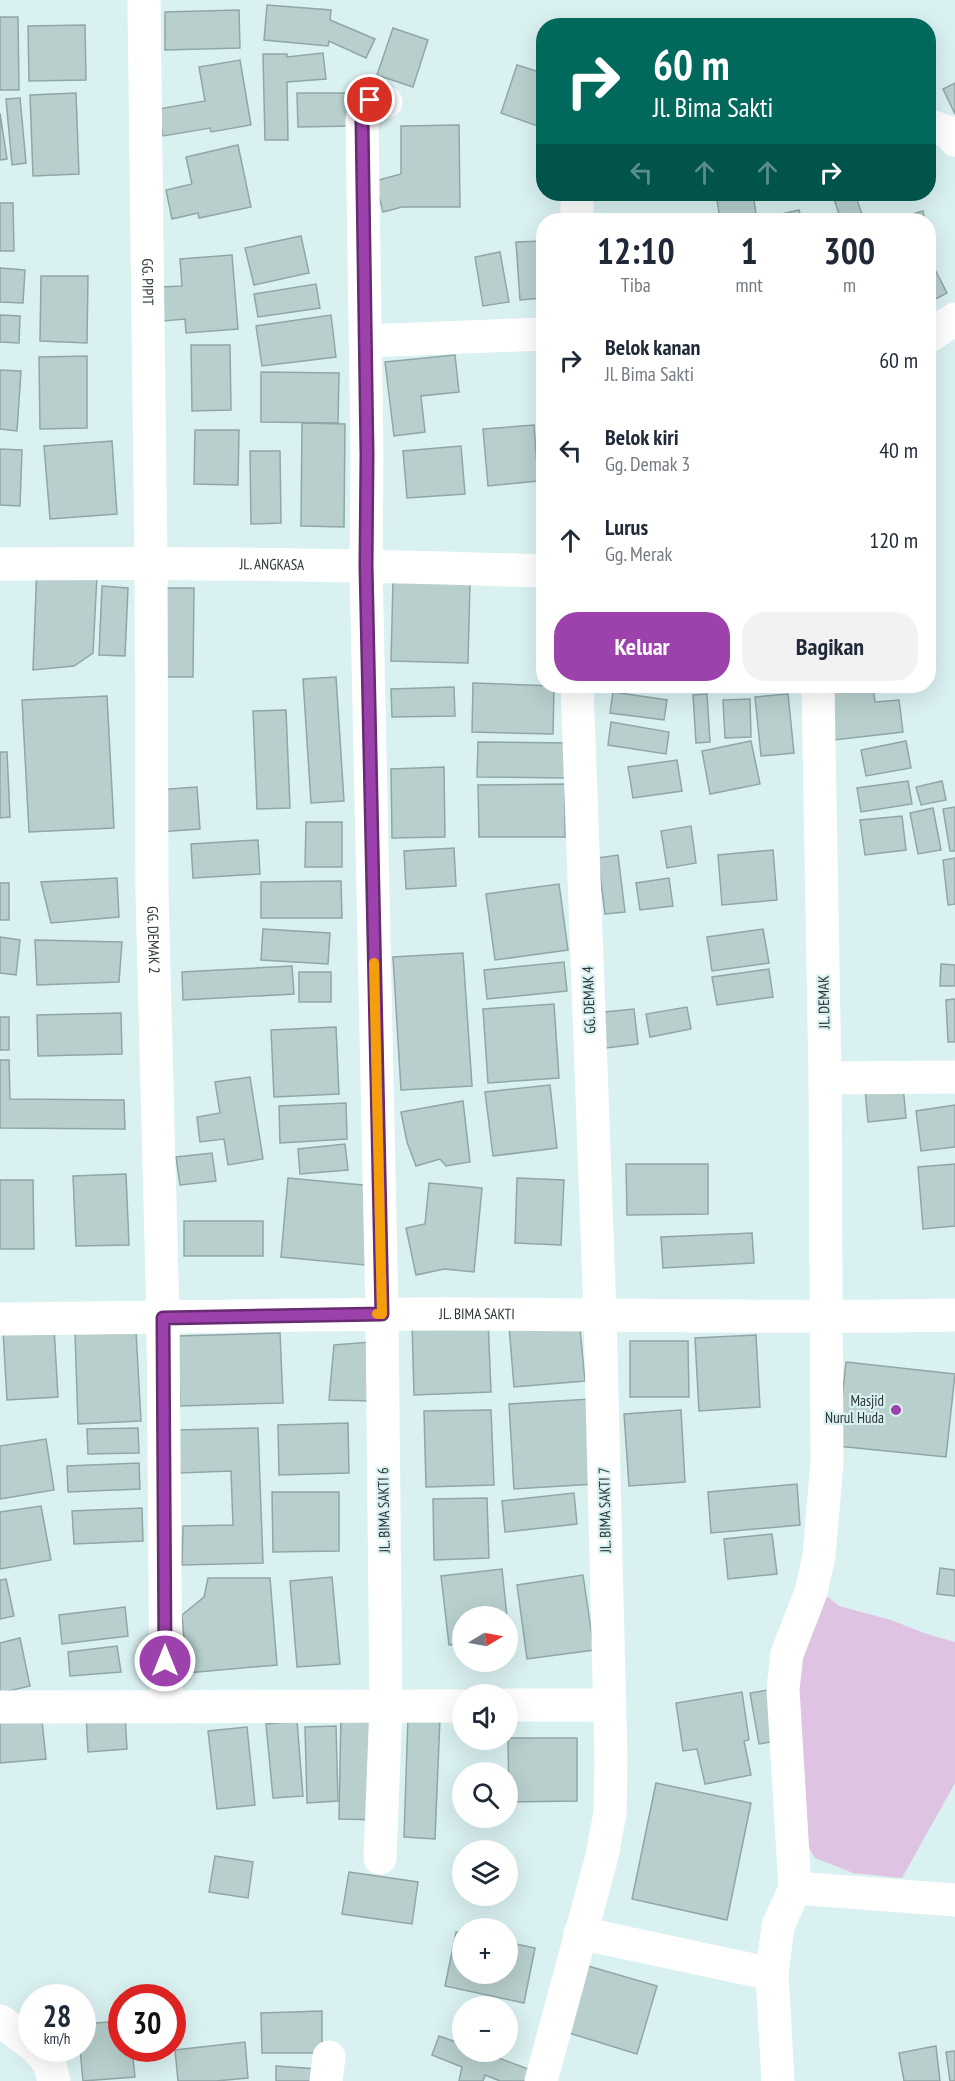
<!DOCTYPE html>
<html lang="id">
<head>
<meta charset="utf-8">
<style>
  :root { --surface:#fff; --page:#f2f2f3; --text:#1f2937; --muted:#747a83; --accent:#9d42ad }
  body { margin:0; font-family:"PT Sans Narrow",sans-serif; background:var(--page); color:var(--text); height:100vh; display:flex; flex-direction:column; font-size:22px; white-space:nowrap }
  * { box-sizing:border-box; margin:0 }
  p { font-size:20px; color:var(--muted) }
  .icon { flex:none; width:33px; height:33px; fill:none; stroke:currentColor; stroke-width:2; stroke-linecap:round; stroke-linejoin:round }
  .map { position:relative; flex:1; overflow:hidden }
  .details { position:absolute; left:536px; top:213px; width:400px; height:480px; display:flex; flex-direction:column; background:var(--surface); border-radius:24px; box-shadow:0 6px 24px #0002 }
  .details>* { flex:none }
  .banner { position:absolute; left:536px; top:18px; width:400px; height:183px; border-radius:24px; box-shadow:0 6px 24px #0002; background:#00695c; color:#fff; overflow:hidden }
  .needle { width:39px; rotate:80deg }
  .controls { position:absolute; left:452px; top:1606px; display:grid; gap:12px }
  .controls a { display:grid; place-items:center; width:66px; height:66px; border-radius:50%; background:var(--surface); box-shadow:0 6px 24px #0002; font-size:30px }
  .speed { position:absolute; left:18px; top:1984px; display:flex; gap:12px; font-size:30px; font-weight:700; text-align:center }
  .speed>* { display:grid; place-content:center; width:78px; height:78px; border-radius:50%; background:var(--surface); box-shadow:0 6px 24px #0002; line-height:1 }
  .speed small { font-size:15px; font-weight:400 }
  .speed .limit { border:9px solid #d22; background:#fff; color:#111 }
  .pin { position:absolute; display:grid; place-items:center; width:51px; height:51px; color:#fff; margin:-26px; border:3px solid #fff; border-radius:50%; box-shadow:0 2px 6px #0007 }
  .me { position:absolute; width:66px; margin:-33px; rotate:0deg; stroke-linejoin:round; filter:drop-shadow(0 0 4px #0008) }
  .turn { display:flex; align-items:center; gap:21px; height:126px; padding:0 18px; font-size:27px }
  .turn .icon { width:78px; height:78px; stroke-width:2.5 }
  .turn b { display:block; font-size:42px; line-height:51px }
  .lanes { display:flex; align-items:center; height:57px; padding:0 18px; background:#0003; justify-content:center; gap:30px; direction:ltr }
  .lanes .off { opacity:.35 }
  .eta { display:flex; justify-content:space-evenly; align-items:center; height:102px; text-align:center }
  .eta b { font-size:36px; font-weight:800; line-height:42px }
  .button { display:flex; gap:12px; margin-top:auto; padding:12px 18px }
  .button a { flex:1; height:69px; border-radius:24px; background:var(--accent); color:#fff; font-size:24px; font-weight:800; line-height:69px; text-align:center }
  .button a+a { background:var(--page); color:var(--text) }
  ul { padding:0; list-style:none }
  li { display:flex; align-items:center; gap:18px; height:90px; padding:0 18px }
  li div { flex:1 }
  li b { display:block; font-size:22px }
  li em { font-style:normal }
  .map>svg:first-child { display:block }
  .green { fill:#dec4e2 }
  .building { fill:#b8cfce; stroke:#91a6a6; stroke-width:1.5 }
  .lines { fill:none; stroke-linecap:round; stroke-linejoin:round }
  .minor { stroke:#fff; stroke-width:33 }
  .route-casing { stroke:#662b70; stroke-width:15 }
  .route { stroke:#9d42ad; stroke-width:10 }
  .slow { stroke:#f59e0b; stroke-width:10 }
  .poi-dot { fill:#9d42ad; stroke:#daf1f1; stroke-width:2 }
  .labels { text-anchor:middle; stroke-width:4.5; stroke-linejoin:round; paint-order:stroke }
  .street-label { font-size:15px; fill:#2d3636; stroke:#daf1f1 }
  .poi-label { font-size:15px; fill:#2d3636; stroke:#daf1f1; text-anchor:end }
</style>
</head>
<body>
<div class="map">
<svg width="955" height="2081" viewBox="0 0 955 2081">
  <rect width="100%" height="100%" fill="#daf1f1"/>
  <polygon class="green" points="823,1593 839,1606 891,1620 927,1634 955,1642 955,1783 902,1878 853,1873 815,1858 804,1840 796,1679"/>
  <g class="building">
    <polygon points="267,5 331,10 330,20 375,39 366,58 329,41 328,46 264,40"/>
    <polygon points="239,10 240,48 165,50 165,12"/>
    <polygon points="0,17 18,17 19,90 0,90"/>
    <polygon points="897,21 897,26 856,26 856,22"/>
    <polygon points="85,25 86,80 29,81 28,26"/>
    <polygon points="393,28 428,40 413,87 377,75"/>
    <polygon points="323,53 326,79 287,82 288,140 265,140 263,54 287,54 287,57"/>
    <polygon points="240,60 251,125 211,132 210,128 163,136 158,109 205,101 199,67"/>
    <polygon points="517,65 543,73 543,128 501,113"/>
    <polygon points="955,83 955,114 943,89"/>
    <polygon points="76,93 79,174 33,176 30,95"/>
    <polygon points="297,93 353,93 353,126 298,127"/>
    <polygon points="20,98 26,163 12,165 6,99"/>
    <polygon points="0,113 7,159 0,160"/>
    <polygon points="459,125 460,207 402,207 383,212 375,181 401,174 401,126"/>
    <polygon points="238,145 251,207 199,218 198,213 172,219 166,190 192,184 186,157"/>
    <polygon points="716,194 753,194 757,220 713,220 720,219"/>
    <polygon points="765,194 792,194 793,196 766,199"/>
    <polygon points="841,194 855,194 864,220 841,220 833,196"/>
    <polygon points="0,203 13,203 14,251 0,251"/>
    <polygon points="799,210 802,220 764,220 764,218"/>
    <polygon points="923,211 925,220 889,220"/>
    <polygon points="301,236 309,273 254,285 245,248"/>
    <polygon points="543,241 543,298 520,300 516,242"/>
    <polygon points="500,252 509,302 483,306 475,257"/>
    <polygon points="232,255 238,329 186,333 185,319 163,321 160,287 182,286 180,259"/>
    <polygon points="928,256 947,293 928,303"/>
    <polygon points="0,268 25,270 23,303 0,302"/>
    <polygon points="41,276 88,276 87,343 40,341"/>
    <polygon points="316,284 320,308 258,317 254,294"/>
    <polygon points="0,315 20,316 19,343 0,342"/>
    <polygon points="331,315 336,357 262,366 256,326"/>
    <polygon points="191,345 230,345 231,410 192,411"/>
    <polygon points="455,355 459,392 421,396 425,432 394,436 385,362"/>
    <polygon points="87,356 87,428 40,429 39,357"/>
    <polygon points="0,370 21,371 17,431 0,429"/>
    <polygon points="261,372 339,373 338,423 261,422"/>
    <polygon points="302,423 345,424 344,527 301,526"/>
    <polygon points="534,425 538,481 488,486 483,429"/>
    <polygon points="195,430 239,430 238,485 194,484"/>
    <polygon points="112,441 117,514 50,519 44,446"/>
    <polygon points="461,446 465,494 407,498 403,451"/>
    <polygon points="0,449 22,450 20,506 0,505"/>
    <polygon points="250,451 280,451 281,523 251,524"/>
    <polygon points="37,564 97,575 93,653 74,666 33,670"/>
    <polygon points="393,580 470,582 468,663 391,661"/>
    <polygon points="102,586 128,588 125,656 99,655"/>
    <polygon points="162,588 194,588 193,677 160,677"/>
    <polygon points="336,677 344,801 311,803 303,679"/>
    <polygon points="473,683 554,686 553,734 472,732"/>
    <polygon points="605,686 651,686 605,691"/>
    <polygon points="694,686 770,686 770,692 694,687"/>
    <polygon points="828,686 873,686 875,702 899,700 903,732 834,740"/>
    <polygon points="454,687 455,716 392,717 391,689"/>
    <polygon points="613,692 667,700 664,720 610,713"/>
    <polygon points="707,694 710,742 696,743 693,695"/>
    <polygon points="788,694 794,753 761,756 755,697"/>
    <polygon points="107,696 114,828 29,832 22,700"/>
    <polygon points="750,699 751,737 725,738 723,700"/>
    <polygon points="286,710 290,808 257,809 253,711"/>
    <polygon points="611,722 669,732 666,754 608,745"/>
    <polygon points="751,741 760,784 710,794 702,751"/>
    <polygon points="906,741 911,768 866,776 861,750"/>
    <polygon points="478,742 567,743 567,778 477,777"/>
    <polygon points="0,752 7,752 10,817 0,818"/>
    <polygon points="677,760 682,791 633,798 628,767"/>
    <polygon points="444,767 445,837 392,838 391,769"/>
    <polygon points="908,781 912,804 861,812 857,788"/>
    <polygon points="942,781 946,800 921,805 916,787"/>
    <polygon points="565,784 565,837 479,837 478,785"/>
    <polygon points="197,787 200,829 158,832 155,790"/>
    <polygon points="955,807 955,851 950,851 943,809"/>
    <polygon points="933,808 941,850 918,854 910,813"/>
    <polygon points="902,816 906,850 865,855 860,820"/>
    <polygon points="306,822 342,822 342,867 305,867"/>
    <polygon points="691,826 696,863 667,868 661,831"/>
    <polygon points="258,840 260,874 193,878 191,844"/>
    <polygon points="454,848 456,886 406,889 404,851"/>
    <polygon points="773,850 777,900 722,905 718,855"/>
    <polygon points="618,855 625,912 605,914 598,858"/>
    <polygon points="955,858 955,904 948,905 943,860"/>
    <polygon points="117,878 119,917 51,923 41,882"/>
    <polygon points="669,878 673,906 640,910 636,883"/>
    <polygon points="341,881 342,918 261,918 261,882"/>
    <rect x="0" y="883" width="9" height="37"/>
    <polygon points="559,884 568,950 495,960 486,894"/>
    <polygon points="263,929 330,933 328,964 261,960"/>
    <polygon points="763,929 769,963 712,971 707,937"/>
    <polygon points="0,937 20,940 16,975 0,973"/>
    <polygon points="35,940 122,942 119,982 37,985"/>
    <polygon points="463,953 472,1086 401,1090 393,957"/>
    <polygon points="564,962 567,991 487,999 484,970"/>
    <polygon points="941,964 955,965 955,986 940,986"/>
    <polygon points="292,966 294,994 183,1000 182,972"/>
    <polygon points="769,969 773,997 717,1005 712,977"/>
    <rect x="299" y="972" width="32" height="30"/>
    <polygon points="955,999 955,1042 948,1042 946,1000"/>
    <polygon points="554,1004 559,1078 488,1083 483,1009"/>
    <polygon points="687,1007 691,1029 650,1037 646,1014"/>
    <polygon points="634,1009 638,1044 598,1049 594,1013"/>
    <polygon points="121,1013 122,1054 38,1056 37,1015"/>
    <rect x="0" y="1017" width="9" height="33"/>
    <polygon points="336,1027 339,1094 274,1097 271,1030"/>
    <polygon points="0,1060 9,1060 10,1099 124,1100 125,1129 0,1128"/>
    <polygon points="250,1077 263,1159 228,1165 224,1139 200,1142 197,1117 220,1113 215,1082"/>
    <polygon points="550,1085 557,1148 493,1156 485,1092"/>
    <polygon points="903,1086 906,1118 868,1122 865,1089"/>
    <polygon points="463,1101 470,1162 446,1166 440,1159 416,1166 407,1142 401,1112"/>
    <polygon points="346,1103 347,1139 280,1143 279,1106"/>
    <polygon points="955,1105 955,1147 921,1151 916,1111"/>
    <polygon points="345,1144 348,1170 300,1174 298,1149"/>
    <polygon points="212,1153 216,1181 180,1185 176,1157"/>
    <polygon points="626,1164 708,1164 708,1214 627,1215"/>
    <polygon points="955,1164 955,1226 923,1229 918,1167"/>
    <polygon points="126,1174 129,1245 76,1246 73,1176"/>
    <polygon points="288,1178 373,1186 365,1265 281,1257"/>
    <polygon points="517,1178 564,1180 561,1245 515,1243"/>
    <polygon points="0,1180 33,1180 34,1249 0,1249"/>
    <polygon points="429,1183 482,1188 474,1272 444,1269 416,1275 406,1228 425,1224"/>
    <rect x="184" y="1221" width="79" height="35"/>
    <polygon points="752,1233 754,1263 663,1268 661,1237"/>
    <polygon points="488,1319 491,1392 414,1395 412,1322"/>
    <polygon points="579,1319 585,1381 514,1387 509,1326"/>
    <polygon points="54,1327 58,1397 7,1400 3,1330"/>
    <polygon points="136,1331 141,1421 78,1424 75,1333"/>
    <polygon points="280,1333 283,1403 180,1406 178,1336"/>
    <polygon points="756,1335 760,1407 699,1411 695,1338"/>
    <polygon points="630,1341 688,1341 689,1397 630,1397"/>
    <polygon points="371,1342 372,1401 329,1400 334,1345"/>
    <polygon points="846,1362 955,1374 946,1457 837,1446"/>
    <polygon points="590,1399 595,1484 514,1489 509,1404"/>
    <polygon points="491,1410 494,1485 426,1487 424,1411"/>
    <polygon points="681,1410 685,1482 629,1486 624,1414"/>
    <polygon points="348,1423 349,1473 279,1475 278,1425"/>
    <polygon points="138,1428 139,1453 88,1454 87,1429"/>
    <polygon points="258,1428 263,1563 182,1565 183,1526 233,1525 231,1471 180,1473 177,1430"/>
    <polygon points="46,1439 54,1490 0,1499 0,1446"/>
    <polygon points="139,1463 140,1489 68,1492 67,1466"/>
    <polygon points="797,1484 800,1525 711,1533 708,1492"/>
    <polygon points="272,1492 339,1492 339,1551 273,1552"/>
    <polygon points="574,1493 577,1524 505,1532 502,1501"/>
    <polygon points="487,1498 489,1558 434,1560 433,1499"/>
    <polygon points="41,1506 51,1560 0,1569 0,1512"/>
    <polygon points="142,1508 143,1541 74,1544 72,1511"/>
    <polygon points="772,1534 777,1574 728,1579 724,1539"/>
    <polygon points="940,1568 955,1570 955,1596 937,1594"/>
    <polygon points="502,1569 507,1617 462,1617 462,1644 449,1645 441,1576"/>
    <polygon points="583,1575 594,1650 527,1659 517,1585"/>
    <polygon points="332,1577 340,1664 297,1667 290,1581"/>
    <polygon points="208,1578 270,1578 277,1665 187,1673 182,1615 204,1597"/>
    <polygon points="6,1579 14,1616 0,1619 0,1580"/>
    <polygon points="125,1607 128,1636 62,1644 59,1615"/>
    <polygon points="20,1638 30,1686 0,1693 0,1643"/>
    <polygon points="117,1646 121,1672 70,1676 68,1652"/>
    <polygon points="774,1689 782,1740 759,1744 750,1693"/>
    <polygon points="742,1692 749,1740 744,1741 751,1775 705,1784 697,1749 683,1751 676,1703"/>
    <polygon points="41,1711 46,1759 0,1763 0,1714"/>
    <polygon points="125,1713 127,1749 88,1752 86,1715"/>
    <polygon points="341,1713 383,1713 381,1820 339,1819"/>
    <polygon points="408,1716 440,1718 435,1839 404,1837"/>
    <polygon points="297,1721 303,1796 273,1798 266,1724"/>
    <polygon points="336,1726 338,1801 307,1803 305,1727"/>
    <polygon points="247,1727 255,1805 217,1809 208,1731"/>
    <polygon points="508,1738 577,1738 577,1801 509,1802"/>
    <polygon points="656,1783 751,1803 727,1920 632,1899"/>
    <polygon points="215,1856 253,1862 248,1898 209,1892"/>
    <polygon points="349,1872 418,1882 412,1924 342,1914"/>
    <polygon points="456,1932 462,1933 462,1974 507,1974 507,1942 535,1948 524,2003 445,1986"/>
    <polygon points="588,1966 657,1986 637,2054 569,2033"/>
    <polygon points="322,2011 322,2053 262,2053 261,2013"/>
    <polygon points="122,2021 122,2049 132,2049 135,2077 83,2081 80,2049 82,2049 82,2024"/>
    <polygon points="439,2036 462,2044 462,2052 483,2052 536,2072 533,2081 500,2081 485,2075 483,2081 459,2081 462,2067 432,2055"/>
    <polygon points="245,2042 248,2078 216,2081 178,2081 175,2050"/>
    <polygon points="936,2046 940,2081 904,2081 899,2053"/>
    <polygon points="955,2051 955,2081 950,2081 946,2052"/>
    <polygon points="276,2066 318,2069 317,2081 276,2081"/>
  </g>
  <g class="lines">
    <g class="minor">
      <path id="s1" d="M144,0L151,563L152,894L163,1318L166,1707"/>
      <polyline points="928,125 948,132 955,140"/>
      <polyline points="577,194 577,220"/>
      <polyline points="928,337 955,319"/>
      <polyline points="365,341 543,334"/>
      <path id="s2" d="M0,564C181,562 362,565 543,571"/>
      <polyline points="825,1078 955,1077"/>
      <path id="s3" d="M0,1319C149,1318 298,1314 446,1314C616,1314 785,1319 955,1315"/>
      <polyline points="507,1705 610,1705"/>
      <polyline points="0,1707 462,1706"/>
      <polyline points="380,1858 386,1706 382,1314 366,565 367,454 362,120 366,102 370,100 386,102"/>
      <polyline points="795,1888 955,1900"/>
      <polyline points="580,1933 772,1974"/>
      <polyline points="0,2021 32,2044"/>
      <path d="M37,2049C48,2059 51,2067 54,2081"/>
      <polyline points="326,2081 329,2057"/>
      <polyline points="541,2081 602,1856 610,1813 611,1760 600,1314 577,686"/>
      <polyline points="778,2081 772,1974 778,1926 795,1888 783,1689 787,1654 811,1592 819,1556 827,1462 825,1078 818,686"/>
    </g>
  </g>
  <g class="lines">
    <g class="route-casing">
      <polyline id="route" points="165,1661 163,1318 382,1314 366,565 367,454 362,120 364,105 370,100"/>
    </g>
    <use href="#route" class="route"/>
    <polyline class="slow" points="374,963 382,1314 377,1314"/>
  </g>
  <circle class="poi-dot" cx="896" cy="1410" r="6"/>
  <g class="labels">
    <g class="street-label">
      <text dy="5" stroke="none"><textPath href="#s1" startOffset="282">GG. PIPIT</textPath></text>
      <text dy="5" stroke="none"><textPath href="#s2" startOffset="272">JL. ANGKASA</textPath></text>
      <text dy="5" stroke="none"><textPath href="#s1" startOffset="940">GG. DEMAK 2</textPath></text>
      <text transform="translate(589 1000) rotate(-92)" y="5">GG. DEMAK 4</text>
      <text transform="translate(824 1002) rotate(-91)" y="5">JL. DEMAK</text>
      <text dy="5" stroke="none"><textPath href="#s3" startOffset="477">JL. BIMA SAKTI</textPath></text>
      <text transform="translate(384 1510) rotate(-91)" y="5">JL. BIMA SAKTI 6</text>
      <text transform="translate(605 1510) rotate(-91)" y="5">JL. BIMA SAKTI 7</text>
    </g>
    <g class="poi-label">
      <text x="884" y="1406">Masjid<tspan x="884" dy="17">Nurul Huda</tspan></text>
    </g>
  </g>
</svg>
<div class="controls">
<a><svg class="needle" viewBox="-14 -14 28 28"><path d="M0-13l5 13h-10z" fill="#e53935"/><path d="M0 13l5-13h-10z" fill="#747a83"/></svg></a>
<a><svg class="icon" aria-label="sound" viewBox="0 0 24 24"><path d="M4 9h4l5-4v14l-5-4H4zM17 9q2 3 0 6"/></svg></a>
<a><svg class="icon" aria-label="search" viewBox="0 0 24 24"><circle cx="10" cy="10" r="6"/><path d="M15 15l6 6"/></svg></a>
<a><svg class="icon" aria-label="layers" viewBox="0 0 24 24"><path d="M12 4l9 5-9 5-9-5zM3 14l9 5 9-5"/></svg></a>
<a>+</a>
<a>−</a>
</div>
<div class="speed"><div>28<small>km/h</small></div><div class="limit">30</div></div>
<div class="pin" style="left:370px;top:100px;background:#d93025"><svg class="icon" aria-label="arrive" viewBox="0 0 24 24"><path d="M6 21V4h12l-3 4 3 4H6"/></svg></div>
<svg class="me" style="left:165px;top:1661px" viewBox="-20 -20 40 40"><circle r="17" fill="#9d42ad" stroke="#fff" stroke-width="3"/><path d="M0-11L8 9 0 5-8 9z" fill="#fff"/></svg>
<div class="banner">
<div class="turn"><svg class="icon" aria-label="right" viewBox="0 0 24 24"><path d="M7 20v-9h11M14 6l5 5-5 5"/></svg><div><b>60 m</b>Jl. Bima Sakti</div></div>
<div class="lanes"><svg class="icon off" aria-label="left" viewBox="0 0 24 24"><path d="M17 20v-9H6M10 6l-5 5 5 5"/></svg><svg class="icon off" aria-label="ahead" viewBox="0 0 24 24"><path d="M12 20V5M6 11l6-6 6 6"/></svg><svg class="icon off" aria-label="ahead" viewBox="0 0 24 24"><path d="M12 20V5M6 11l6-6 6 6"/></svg><svg class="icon" aria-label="right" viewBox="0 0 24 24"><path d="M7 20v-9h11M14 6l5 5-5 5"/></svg></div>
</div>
<section class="details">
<div class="eta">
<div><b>12:10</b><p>Tiba</p></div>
<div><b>1</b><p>mnt</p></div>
<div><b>300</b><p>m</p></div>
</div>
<ul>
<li><svg class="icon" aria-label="right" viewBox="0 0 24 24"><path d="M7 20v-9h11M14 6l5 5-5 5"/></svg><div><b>Belok kanan</b><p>Jl. Bima Sakti</p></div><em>60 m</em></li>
<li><svg class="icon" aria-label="left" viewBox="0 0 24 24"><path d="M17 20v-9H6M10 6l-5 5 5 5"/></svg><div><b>Belok kiri</b><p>Gg. Demak 3</p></div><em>40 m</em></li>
<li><svg class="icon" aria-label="ahead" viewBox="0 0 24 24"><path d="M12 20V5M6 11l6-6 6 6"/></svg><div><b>Lurus</b><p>Gg. Merak</p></div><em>120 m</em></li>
</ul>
<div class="button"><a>Keluar</a><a>Bagikan</a></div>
</section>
</div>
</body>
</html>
